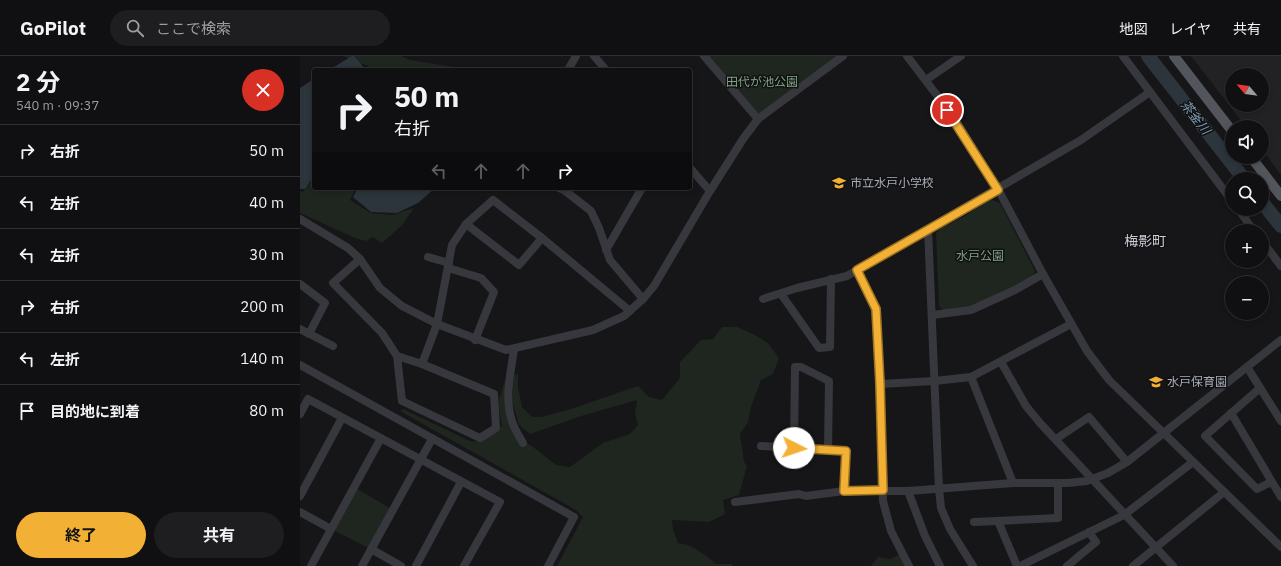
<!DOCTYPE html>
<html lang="ja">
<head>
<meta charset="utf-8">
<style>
  :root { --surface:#101012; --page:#1e1e20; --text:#f1f3f6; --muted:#9c9d9f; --line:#303032; --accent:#f2b134 }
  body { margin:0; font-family:"IBM Plex Sans","Noto Sans JP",sans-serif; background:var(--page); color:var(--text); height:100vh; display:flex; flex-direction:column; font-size:15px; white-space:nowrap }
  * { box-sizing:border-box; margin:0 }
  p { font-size:13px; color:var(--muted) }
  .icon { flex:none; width:22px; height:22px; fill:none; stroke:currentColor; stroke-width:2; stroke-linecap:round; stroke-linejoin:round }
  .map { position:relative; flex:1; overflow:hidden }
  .details { display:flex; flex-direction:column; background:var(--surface); width:300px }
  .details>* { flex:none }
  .top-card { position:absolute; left:12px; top:12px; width:380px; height:122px; border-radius:4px; box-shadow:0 2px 6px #0003,0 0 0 1px var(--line); background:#101012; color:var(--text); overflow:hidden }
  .needle { width:26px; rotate:299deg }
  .controls { position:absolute; left:925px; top:12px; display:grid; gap:8px }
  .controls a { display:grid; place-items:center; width:44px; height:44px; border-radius:50%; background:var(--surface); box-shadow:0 2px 6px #0003,0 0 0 1px var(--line); font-size:20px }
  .pin { position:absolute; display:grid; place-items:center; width:34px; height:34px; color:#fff; margin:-17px; border:2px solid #fff; border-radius:50%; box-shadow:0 1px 4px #0007 }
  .me { position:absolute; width:44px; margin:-22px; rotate:94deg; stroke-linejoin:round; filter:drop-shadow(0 0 3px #0008) }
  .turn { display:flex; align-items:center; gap:14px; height:84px; padding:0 16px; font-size:18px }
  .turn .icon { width:52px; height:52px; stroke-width:2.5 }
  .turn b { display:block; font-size:28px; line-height:34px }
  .lanes { display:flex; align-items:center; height:38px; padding:0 16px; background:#0003; justify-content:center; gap:20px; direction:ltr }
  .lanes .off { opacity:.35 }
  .round { display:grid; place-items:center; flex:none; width:42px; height:42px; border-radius:21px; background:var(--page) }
  .headline { display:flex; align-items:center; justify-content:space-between; height:68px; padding:0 16px }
  h1 { font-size:24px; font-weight:700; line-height:30px }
  .action { display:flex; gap:8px; margin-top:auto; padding:8px 16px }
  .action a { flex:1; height:46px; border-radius:24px; background:var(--accent); color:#111; font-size:16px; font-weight:700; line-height:46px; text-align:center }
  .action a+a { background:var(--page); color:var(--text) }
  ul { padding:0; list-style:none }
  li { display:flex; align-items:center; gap:12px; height:52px; padding:0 16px; border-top:1px solid var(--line) }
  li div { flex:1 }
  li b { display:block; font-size:15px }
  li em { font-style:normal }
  header { display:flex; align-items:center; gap:24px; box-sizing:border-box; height:56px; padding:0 20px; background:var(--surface); border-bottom:1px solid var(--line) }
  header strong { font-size:19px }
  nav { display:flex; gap:22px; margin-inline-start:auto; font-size:14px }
  .search { width:280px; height:36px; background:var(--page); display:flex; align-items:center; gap:10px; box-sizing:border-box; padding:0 14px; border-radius:22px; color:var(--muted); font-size:15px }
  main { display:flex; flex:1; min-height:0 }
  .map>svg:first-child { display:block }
  .built { fill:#222225; fill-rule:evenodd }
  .green { fill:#1e261f }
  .water { fill:#2c353c }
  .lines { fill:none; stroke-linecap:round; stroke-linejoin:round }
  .river { stroke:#2c353c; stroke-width:14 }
  .minor { stroke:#37383d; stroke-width:8 }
  .major { stroke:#53555c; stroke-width:10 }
  .route-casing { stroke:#9d7322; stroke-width:10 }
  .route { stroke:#f2b134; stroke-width:7 }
  .labels { text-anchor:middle; stroke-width:3; stroke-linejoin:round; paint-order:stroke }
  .park-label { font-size:12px; fill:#7fa381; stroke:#111113 }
  .poi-label { font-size:12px; fill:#a8adb8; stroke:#111113; text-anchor:start }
  .water-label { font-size:13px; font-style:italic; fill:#7f9bb3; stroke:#111113 }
  .quarter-label { font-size:14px; fill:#c9ccd4; stroke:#111113 }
</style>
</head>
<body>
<header>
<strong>GoPilot</strong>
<div class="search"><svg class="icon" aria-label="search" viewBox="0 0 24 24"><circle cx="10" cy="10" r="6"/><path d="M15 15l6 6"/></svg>ここで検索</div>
<nav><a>地図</a><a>レイヤ</a><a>共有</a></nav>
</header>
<main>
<section class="details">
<div class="headline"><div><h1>2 分</h1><p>540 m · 09:37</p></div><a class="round" style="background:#d93025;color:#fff"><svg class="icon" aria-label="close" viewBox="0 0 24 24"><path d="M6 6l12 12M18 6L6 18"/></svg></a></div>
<ul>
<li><svg class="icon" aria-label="right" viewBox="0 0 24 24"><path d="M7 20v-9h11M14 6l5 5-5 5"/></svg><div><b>右折</b></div><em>50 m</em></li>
<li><svg class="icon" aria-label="left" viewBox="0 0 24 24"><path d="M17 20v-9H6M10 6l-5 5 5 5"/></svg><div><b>左折</b></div><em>40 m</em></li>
<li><svg class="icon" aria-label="left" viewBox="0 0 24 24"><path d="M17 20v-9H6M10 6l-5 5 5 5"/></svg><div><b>左折</b></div><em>30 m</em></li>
<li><svg class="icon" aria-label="right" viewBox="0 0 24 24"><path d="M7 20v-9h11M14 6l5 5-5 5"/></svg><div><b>右折</b></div><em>200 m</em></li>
<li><svg class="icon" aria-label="left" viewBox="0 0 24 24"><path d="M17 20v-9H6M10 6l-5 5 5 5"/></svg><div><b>左折</b></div><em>140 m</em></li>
<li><svg class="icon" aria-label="arrive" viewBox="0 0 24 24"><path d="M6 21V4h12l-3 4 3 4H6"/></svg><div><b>目的地に到着</b></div><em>80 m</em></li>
</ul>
<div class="action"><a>終了</a><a>共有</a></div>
</section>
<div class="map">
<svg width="981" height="510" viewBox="0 0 981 510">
  <rect width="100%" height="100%" fill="#161618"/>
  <path class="built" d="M891,0H981V119L962,93V71H946ZM932,19H962V49H932Z"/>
  <g class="green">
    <polygon points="43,0 101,0 110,4 153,11 159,14 70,14 68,10"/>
    <polygon points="407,0 539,0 459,61"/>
    <polygon points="14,122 14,132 56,132 50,144 71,157 92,159 114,152 102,169 82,187 73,181 66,185 55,182 0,157 0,135 3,136"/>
    <polygon points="690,143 700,147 735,215 733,220 713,232 671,251 644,255 639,250 636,177 641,172 665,160"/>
    <path d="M422,271H437L455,279L468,287L479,302L473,318L461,324L451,351L448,366L440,378L444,406L447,410L439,439L423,444L425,458L409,466L372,464L373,473L378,487C394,489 404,498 416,508H432V510H257L283,461L276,454L100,355L103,353L172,386L183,384L202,370L198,347L208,315L205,344L218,383L232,390L256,409L270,411L303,387L330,378L338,369L335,358L337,344L281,360L230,378L219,369L212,344L214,319L218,318V332L222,351L232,361H241L268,354L338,330L349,341L362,344L380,322V306L401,284L413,283Z"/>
    <polygon points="54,431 93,454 71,493 31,473"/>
    <polygon points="604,496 611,510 571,510 578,501 590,503"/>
  </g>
  <g class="water">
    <polygon points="52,0 54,0 66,14 29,14"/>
    <polygon points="14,23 14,120 5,133 0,133 0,32"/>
    <polygon points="58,132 135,132 118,147 97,157 71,156 53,141"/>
  </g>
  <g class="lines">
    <g class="river">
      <polyline points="848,0 944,123"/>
      <polyline points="962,146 981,170"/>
    </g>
    <g class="minor">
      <polyline points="294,0 306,14"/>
      <polyline points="404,0 458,63"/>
      <polyline points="607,0 655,63 698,133 743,218 787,295 809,324 981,491"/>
      <polyline points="823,0 932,145"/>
      <polyline points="268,14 276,0"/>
      <polyline points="626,24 661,0"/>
      <polyline points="390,112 410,135"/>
      <polyline points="259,132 264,134 291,155 299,172 310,204 343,243"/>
      <polyline points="938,153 954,175"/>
      <polyline points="0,163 48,192 60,203 80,232 102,250 137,268 206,294 293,274 324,260 343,243 354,230 410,135 443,83 458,63 543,0"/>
      <polyline points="166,168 219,209 242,182"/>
      <polyline points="628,173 639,433 641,452 650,473 673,510"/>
      <polyline points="962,185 981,210"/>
      <polyline points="306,194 342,132"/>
      <polyline points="128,201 149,207"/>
      <polyline points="60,203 33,227 82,277 97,300 102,345 180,382 196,372 194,338 122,308 97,300"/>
      <polyline points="148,212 181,222 194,236 175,284"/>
      <polyline points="557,214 576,253 580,328 583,445 591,475 609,510"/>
      <polyline points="0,228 25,247 9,278"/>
      <polyline points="481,238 519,292 530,291 531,223"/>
      <polyline points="463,243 497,232 547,220 557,214 781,84 850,36"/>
      <polyline points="632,259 671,254 715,234 743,218"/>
      <polyline points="0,273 33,290"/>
      <path d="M214,293C211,316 204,342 212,365C214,373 219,380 223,387"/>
      <polyline points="701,306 726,350 740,367 873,510"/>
      <polyline points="122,308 137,268 152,189 166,168 193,144 242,182 330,255"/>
      <polyline points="0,309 274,461 248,510"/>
      <polyline points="947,311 981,365"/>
      <polyline points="671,321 713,427"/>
      <polyline points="580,328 634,325 671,321 771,268"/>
      <polyline points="960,332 905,380 957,433 971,426"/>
      <polyline points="931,357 981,441"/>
      <polyline points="0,358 8,343 200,446 164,510"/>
      <polyline points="756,383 789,361 827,406"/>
      <polyline points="461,390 546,395 544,435"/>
      <polyline points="494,392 495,311 501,311 529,325 528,394"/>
      <polyline points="608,435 625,480 640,510"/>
      <polyline points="0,440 42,362"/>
      <polyline points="435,446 499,438 506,440 544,435 608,435 713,427 768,427 787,425 808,417 827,406 981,284"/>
      <polyline points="0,456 31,473"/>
      <polyline points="698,465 717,510"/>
      <polyline points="674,466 758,462 758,427"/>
      <polyline points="71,493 101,510"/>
      <polyline points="11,510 81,382"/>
      <polyline points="62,510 132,383"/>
      <polyline points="116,510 161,426"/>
      <polyline points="720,510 824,459 893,406"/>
      <polyline points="767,510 796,486 789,476"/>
      <polyline points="833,510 924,436"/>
    </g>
    <g class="major">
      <polyline points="874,0 932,75"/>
      <polyline points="951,101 981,140"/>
    </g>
  </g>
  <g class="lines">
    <g class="route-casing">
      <polyline id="route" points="494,392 546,395 544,435 583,434 580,328 576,253 557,214 698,134 647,54"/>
    </g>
    <use href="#route" class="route"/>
  </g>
  <defs>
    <g id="school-bare" transform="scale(1.08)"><path d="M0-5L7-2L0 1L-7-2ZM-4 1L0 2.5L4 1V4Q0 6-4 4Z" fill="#f2b134" stroke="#111113" stroke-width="2.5" paint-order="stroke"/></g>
  </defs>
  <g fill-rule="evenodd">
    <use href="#school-bare" x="539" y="127"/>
    <use href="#school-bare" x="856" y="326"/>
  </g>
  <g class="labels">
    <g class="park-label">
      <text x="462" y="30">田代が池公園</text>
      <text x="680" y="204">水戸公園</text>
    </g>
    <g class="poi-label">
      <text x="550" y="131">市立水戸小学校</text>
      <text x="867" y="330">水戸保育園</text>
    </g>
    <g class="water-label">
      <text transform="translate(896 61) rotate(52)" y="5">茶釜川</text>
    </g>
    <g class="quarter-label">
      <text x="845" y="190">梅影町</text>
    </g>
  </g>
</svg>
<div class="controls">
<a><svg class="needle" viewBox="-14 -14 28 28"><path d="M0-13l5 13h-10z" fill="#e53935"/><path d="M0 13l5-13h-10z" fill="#9c9d9f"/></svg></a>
<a><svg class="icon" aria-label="sound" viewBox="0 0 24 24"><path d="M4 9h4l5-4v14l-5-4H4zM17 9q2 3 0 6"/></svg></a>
<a><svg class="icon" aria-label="search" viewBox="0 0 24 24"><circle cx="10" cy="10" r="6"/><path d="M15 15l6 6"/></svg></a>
<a>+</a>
<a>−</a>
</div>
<div class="pin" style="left:647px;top:54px;background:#d93025"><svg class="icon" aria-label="arrive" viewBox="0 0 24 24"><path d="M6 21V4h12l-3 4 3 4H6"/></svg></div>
<svg class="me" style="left:494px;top:392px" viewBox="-20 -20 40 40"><circle r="19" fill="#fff"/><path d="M0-13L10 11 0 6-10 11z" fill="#f2b134"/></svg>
<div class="top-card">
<div class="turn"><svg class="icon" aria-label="right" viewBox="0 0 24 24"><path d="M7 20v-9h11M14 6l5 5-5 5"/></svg><div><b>50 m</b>右折</div></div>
<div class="lanes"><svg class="icon off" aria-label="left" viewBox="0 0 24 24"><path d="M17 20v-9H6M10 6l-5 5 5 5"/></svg><svg class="icon off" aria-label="ahead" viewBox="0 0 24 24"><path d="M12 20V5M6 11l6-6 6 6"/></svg><svg class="icon off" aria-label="ahead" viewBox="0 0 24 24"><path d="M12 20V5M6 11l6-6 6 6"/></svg><svg class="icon" aria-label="right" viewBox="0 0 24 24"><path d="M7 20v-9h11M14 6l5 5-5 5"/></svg></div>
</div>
</div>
</main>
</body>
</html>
